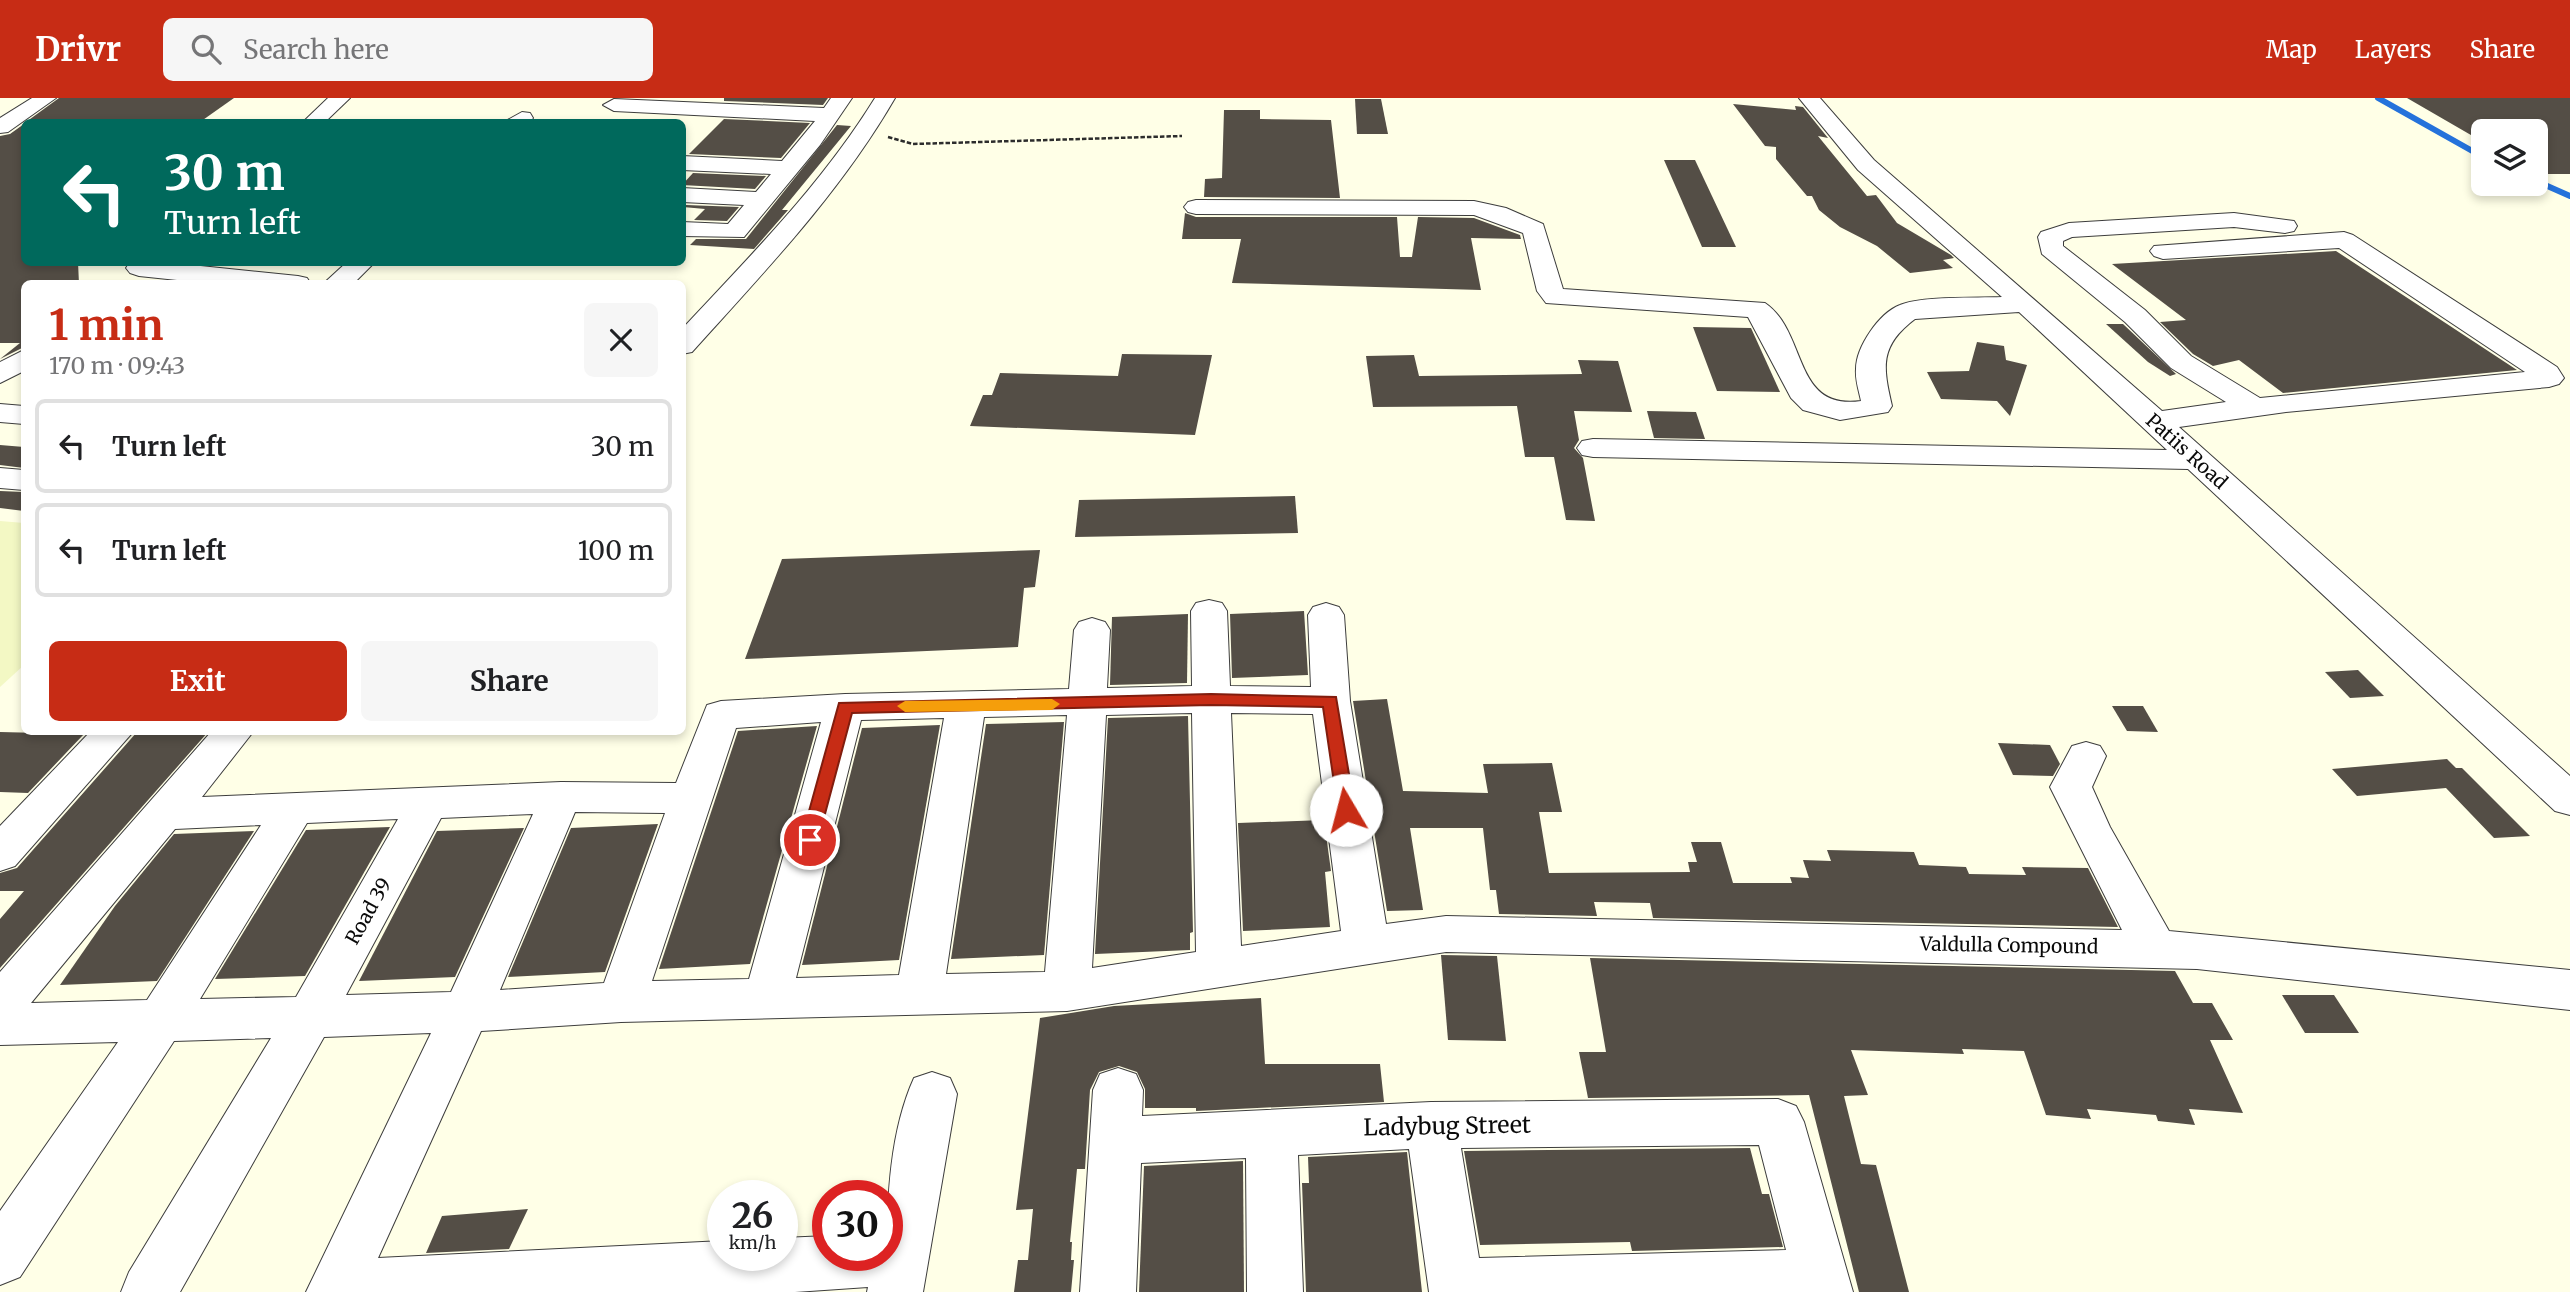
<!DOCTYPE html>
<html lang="en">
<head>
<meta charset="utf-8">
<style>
  :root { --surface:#fff; --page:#f6f6f6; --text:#202124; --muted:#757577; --line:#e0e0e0; --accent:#c72c15 }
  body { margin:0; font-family:Merriweather,serif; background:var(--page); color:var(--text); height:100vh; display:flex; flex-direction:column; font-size:26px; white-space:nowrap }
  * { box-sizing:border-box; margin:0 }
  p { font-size:23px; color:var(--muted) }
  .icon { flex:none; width:38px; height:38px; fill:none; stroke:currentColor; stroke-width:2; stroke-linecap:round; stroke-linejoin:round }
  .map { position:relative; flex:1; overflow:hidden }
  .details { position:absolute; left:21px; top:182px; width:665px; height:455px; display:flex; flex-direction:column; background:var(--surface); border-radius:10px; box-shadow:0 4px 10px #0003 }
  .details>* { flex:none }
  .top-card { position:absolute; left:21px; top:21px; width:665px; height:147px; border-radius:10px; box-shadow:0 4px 10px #0003; background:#00695c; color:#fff; overflow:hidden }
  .controls { position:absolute; left:2471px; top:21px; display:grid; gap:14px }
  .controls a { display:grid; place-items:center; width:77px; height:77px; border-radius:10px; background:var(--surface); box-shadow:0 4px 10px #0003; font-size:35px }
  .speed { position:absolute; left:707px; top:1082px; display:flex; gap:14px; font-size:35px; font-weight:700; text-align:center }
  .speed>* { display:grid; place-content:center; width:91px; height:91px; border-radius:50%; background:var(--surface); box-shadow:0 4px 10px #0003; line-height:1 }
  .speed small { font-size:18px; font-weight:400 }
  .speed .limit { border:10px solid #d22; background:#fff; color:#111 }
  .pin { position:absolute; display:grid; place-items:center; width:60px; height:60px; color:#fff; margin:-30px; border:4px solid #fff; border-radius:50%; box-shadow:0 2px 7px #0007 }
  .me { position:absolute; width:77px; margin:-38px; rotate:352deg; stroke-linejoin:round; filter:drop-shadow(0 0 5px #0008) }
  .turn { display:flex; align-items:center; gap:24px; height:147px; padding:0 28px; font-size:32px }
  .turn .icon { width:91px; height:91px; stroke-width:2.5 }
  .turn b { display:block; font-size:49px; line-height:60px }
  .round { display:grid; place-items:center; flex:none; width:74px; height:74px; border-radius:10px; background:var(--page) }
  .summary { display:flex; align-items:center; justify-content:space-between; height:119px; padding:0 28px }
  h1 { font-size:42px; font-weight:700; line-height:52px; color:var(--accent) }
  .cta { display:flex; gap:14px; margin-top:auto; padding:14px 28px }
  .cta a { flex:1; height:80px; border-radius:10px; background:var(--accent); color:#fff; font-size:28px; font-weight:700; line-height:80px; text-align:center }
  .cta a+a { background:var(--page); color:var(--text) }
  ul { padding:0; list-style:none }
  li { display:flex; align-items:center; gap:21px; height:94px; margin:0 14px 10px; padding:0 14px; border:4px solid var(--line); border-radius:10px }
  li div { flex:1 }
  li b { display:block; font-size:26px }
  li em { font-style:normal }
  header { display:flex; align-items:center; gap:42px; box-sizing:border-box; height:98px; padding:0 35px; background:var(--accent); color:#fff }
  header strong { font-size:33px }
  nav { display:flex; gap:38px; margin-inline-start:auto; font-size:24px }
  .search { width:490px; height:63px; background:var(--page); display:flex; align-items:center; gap:18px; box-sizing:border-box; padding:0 24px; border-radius:10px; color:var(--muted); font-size:26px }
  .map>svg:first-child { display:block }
  .farmland { fill:#f3f8c4 }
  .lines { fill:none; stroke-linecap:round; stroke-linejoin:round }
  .stream { stroke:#2572db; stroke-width:6 }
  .building { fill:#544e46 }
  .minor-casing { stroke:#3d3d3d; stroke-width:2 }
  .path { stroke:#2c2c2c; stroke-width:2.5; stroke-dasharray:4.5 2; stroke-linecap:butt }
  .minor { fill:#fff; fill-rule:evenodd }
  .route { fill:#c72c15; stroke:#811d0e; stroke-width:2 }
  .slow { fill:#f59e0b }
  .labels { text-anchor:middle; stroke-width:7; stroke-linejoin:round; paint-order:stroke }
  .street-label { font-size:19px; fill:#0a0a0a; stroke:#fff }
  .near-street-label { font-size:23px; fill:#0a0a0a; stroke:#fff }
</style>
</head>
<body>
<header>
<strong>Drivr</strong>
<div class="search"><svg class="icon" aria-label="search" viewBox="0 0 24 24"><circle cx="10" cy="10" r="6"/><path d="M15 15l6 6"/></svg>Search here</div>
<nav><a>Map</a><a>Layers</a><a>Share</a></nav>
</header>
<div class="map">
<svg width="2570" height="1194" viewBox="0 0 2570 1194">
  <rect width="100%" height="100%" fill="#ffffe7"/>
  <polygon class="farmland" points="0,423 24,425 24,567 0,589"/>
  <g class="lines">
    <g class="stream">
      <polyline points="2378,0 2483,59"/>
      <polyline points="2536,83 2570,98"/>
    </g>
  </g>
  <g class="building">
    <polygon points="59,0 234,0 200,24 26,24"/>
    <polygon points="724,0 828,0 823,7 724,3"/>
    <polygon points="2407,0 2570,0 2570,76 2536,76 2536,33 2483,33 2483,44"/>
    <polygon points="1355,1 1381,1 1388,36 1357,36"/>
    <polygon points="1733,6 1796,12 1795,8 1803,9 1828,40 1818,38 1867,98 1876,97 1897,125 1951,157 1954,160 1943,162 1953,170 1910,175 1877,148 1840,129 1819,112 1812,98 1807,98 1776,61 1776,49 1765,48"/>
    <polygon points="1224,12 1260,12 1260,21 1331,22 1340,100 1204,99 1205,81 1222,80"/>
    <polygon points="724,21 810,25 781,60 689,56"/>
    <polygon points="24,26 24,164 78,164 79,186 24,186 24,249 0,261 20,245 0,245 0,38 10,36"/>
    <polygon points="837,27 851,28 782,112 788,112 754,151 690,147 696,141 746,141"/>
    <polygon points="1664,62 1695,62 1736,149 1702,149"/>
    <polygon points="693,75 766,78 755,91 682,87"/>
    <polygon points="686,107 739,109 727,123 694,122 705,111 683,109"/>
    <polygon points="1185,115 1196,119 1397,119 1400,159 1412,159 1418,119 1474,120 1520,137 1521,141 1471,140 1481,192 1232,185 1241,141 1182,141"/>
    <polygon points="2336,153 2517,272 2283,295 2239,262 2213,268 2193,256 2160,224 2186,222 2112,166"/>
    <polygon points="2106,226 2123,226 2176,276 2170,278 2148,264"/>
    <polygon points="1693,229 1751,230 1780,294 1717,293"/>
    <polygon points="1977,244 2004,248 2006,262 2027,267 2010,318 1997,303 1941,301 1927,274 1969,273"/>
    <polygon points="1122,256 1212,257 1195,337 970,328 983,297 992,297 1000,275 1118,278"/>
    <polygon points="1414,257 1419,278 1582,276 1578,262 1618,263 1632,314 1574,313 1579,342 1574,350 1583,360 1595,423 1566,422 1554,359 1525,359 1517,308 1373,309 1366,258"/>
    <polygon points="1647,313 1696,314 1705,341 1654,340"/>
    <polygon points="0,347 24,349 24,370 0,367"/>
    <polygon points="0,393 24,394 24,413 0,410"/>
    <polygon points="1295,398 1298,435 1075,439 1079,402"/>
    <polygon points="1040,452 1035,489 1024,490 1018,549 745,561 782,461"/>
    <polygon points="1304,513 1308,577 1232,580 1230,516"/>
    <polygon points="1188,516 1187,585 1110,587 1112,519"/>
    <polygon points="2358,572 2384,598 2350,600 2325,574"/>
    <polygon points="1387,601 1403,693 1488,695 1483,666 1552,665 1562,714 1539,714 1549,775 1690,774 1688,764 1697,764 1691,744 1721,744 1733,785 1792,785 1790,779 1809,780 1803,762 1831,763 1827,752 1914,754 1919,767 1966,769 1969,776 2026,777 2022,769 2088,770 2118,829 1653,820 1650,805 1594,804 1597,818 1499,816 1496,792 1490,792 1483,730 1410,730 1423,812 1387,813 1353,603"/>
    <polygon points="2112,608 2143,608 2158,634 2127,633"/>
    <polygon points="1188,618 1193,834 1190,835 1190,852 1095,856 1108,620"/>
    <polygon points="1064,624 1044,857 951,861 986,626"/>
    <polygon points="940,627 899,862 802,867 862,630"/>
    <polygon points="817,628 750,866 659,871 738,633"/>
    <polygon points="0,634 41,635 84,636 28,695 0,694"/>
    <polygon points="137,634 208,634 0,870 0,821 24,793 0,793 0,775 17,770"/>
    <polygon points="1998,645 2050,647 2060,666 2053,678 2013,677"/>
    <polygon points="2447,661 2456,670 2462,670 2530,738 2494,740 2446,690 2357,698 2332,671"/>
    <polygon points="1324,722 1331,773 1325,774 1330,829 1243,833 1238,725"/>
    <polygon points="658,726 605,874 508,879 571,730"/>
    <polygon points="390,729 305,878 215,881 306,732"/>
    <polygon points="524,730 455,879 359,883 437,733"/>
    <polygon points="254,733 157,883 60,887 115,808 174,736"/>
    <polygon points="1441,857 1497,858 1506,943 1448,942"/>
    <polygon points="1590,860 2175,873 2193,905 2212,905 2233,942 2210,942 2243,1015 2189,1011 2195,1027 2158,1023 2156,1017 2087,1011 2091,1021 2046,1017 2024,953 1962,951 1964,956 1851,952 1868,997 1844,998 1861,1066 1876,1067 1909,1194 1859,1194 1809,997 1588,1000 1579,954 1606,954"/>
    <polygon points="2282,897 2334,897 2359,935 2305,935"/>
    <polygon points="1261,900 1265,966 1380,966 1384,1004 1196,1013 1196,1010 1145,1010 1145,991 1137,974 1119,968 1099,974 1090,992 1085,1071 1077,1071 1070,1144 1072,1144 1071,1162 1074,1162 1071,1194 1014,1194 1018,1162 1028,1162 1033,1111 1016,1112 1040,920 1114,908"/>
    <polygon points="1750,1050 1762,1096 1769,1096 1783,1149 1632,1153 1630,1144 1480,1147 1464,1053"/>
    <polygon points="1407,1054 1422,1194 1306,1194 1302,1085 1309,1085 1308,1059"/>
    <polygon points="1243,1063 1244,1194 1139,1194 1144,1068"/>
    <polygon points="528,1111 509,1151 426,1155 442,1118"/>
  </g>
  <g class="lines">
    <g class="minor-casing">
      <g id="minor">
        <polygon points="32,0 56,0 8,34 0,35 0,20"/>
        <polygon points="328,0 350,0 325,24 303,24"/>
        <polygon points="831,0 852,0 820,47 744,139 682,138 682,124 728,126 744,107 682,104 682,90 756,94 771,76 682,72 682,58 782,63 815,23 614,13 603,7 614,1 824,10"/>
        <path d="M875,0H895C840,95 765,173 692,254L682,256V231C751,157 822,86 875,0Z"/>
        <path d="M1799,0H1820L1874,62L2162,313L2226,304L2171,270L2125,224L2042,156L2038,139L2041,134L2069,125L2234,115L2294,123L2297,128L2294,133L2285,135L2234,129L2072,139L2063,143V148L2145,212L2191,258L2260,300L2525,274L2339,150L2163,161L2154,158L2150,153L2154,148L2344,134L2353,137L2557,269L2564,280L2559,286L2549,289L2286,314L2179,329L2570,678V717L2555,713L2188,371L1593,359L1582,357L1577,350L1582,343L1593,341L2167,352L2019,214L1915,221C1879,248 1883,269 1892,308L1888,314L1840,322L1803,312L1791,300L1748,219L1546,205L1537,193L1523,135L1474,117L1196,116L1188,114L1184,109L1188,104L1196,102L1474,103L1506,110L1543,126L1563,191L1765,205C1808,234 1792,313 1861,303C1859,293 1855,282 1856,271C1856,249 1879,215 1900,207C1921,198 1976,200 2002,199L1858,72Z"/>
        <polygon points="522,14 530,15 533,20 530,24 504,24"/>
        <polygon points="130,164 162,164 298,178 307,180 311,186 215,186 139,178 130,175 126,170"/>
        <polygon points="347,164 375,164 353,186 323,186"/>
        <polygon points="24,252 24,273 0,285 0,264"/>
        <polygon points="0,306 24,308 24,326 0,324"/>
        <polygon points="0,370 24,372 24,392 0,390"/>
        <path d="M1209,502L1222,505L1227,513L1230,588L1311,589L1308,517L1313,509L1326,505L1339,509L1344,517L1350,603L1386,826L1446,818L2122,832L2050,689L2072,648L2086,644L2100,648L2106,658L2092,689L2110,729L2169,833L2570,872V912L2197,871L1446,854L1067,913L621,924L481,933L378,1160L723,1143V1157H782V1140L828,1138V1157H887C887,1100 890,1033 914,980L932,974L950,980L957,996L923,1194H867L868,1189L795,1194H306L431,935L324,939L180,1194H121L129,1174L271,940L174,943L20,1179L0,1187V1113L118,944L0,947V874L211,634H253L202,699L561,684L676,685L707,607L721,603L845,596L1069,591L1074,532L1079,524L1092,520L1105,524L1110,532L1107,590L1192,588L1191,513L1196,505ZM1192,615L1196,854L1092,870L1106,617ZM1231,615L1313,616L1341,833L1241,848ZM1067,617L1045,874L946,876L984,619ZM944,620L899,877L796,880L861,622ZM821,624L749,881L652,883L736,630ZM575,714L665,715L604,885L500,892ZM533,716L451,894L346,897L441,720ZM398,721L296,899L200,901L307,725ZM261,727L147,902L31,905L175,731Z"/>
        <polygon points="90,634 133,634 15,768 0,773 0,728"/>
        <path d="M1118,970L1136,976L1143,992L1142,1018L1431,1004L1778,1001L1796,1008L1804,1024L1853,1194H1429L1409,1051L1298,1057L1303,1194H1247L1246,1060L1141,1065L1136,1194H1080L1093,992L1100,976ZM1759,1047L1786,1152L1479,1160L1461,1050Z"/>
      </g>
    </g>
    <polyline class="path" points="888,39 913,46 1182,38"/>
    <use href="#minor" class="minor"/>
  </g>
  <polygon class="route" points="1211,596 1336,599 1355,712 1353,716 1346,718 1338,712 1323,609 1211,607 852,615 818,742 810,749 801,742 839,605"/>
  <polygon class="slow" points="1052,601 1060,606 1052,612 905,614 897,608 905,603"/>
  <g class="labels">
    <g class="street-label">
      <text transform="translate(2187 353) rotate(42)" y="7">Patiis Road</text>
      <text transform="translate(368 813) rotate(-61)" y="7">Road 39</text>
      <text transform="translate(2009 847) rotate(1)" y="7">Valdulla Compound</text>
    </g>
    <g class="near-street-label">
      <text transform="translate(1447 1028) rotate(-1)" y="8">Ladybug Street</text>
    </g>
  </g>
</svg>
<div class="controls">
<a><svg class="icon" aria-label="layers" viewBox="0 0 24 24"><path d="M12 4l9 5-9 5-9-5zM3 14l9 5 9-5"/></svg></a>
</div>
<div class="speed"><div>26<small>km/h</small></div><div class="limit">30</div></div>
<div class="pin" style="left:810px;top:742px;background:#d93025"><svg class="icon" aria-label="arrive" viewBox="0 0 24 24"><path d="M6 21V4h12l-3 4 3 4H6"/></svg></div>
<svg class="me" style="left:1346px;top:712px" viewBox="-20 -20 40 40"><circle r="19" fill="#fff"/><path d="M0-13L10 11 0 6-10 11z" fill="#c72c15"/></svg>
<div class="top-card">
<div class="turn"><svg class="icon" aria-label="left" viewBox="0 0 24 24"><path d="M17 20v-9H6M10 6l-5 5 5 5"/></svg><div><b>30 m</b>Turn left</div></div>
</div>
<section class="details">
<div class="summary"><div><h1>1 min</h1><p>170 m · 09:43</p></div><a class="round"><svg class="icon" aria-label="close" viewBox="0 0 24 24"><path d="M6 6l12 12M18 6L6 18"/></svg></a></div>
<ul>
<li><svg class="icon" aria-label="left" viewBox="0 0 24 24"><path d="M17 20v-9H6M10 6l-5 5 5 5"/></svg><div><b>Turn left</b></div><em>30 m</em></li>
<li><svg class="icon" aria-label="left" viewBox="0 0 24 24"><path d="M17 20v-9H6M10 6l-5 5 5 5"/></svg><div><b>Turn left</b></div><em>100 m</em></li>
</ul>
<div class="cta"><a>Exit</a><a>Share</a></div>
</section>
</div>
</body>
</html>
